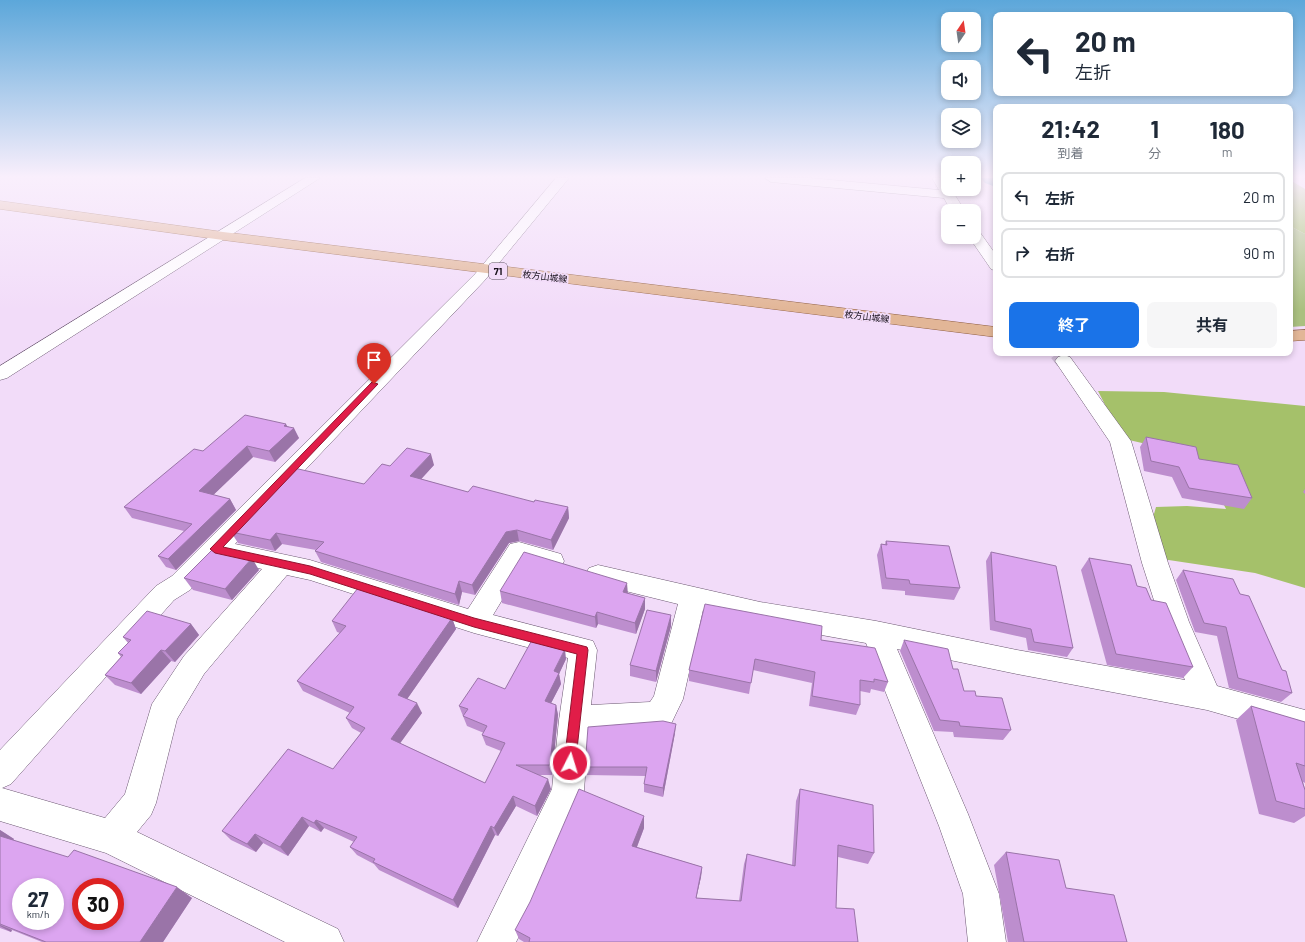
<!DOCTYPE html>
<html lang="ja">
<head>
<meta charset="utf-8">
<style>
  :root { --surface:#fff; --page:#f6f6f7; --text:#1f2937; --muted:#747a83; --line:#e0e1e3; --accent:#1a73e8 }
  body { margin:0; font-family:Barlow,"Noto Sans JP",sans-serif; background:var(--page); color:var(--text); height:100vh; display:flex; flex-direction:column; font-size:15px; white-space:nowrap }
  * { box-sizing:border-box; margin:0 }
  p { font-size:13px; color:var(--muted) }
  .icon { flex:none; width:22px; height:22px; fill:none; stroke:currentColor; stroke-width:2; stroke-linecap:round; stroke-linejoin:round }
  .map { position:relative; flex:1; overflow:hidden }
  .details { position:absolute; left:993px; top:104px; width:300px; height:252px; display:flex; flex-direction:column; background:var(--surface); border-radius:8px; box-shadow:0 2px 6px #0003 }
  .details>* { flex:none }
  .guide { position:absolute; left:993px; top:12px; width:300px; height:84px; border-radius:8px; box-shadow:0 2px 6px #0003; background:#fff; color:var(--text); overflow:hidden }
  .needle { width:26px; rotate:13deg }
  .controls { position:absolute; left:941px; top:12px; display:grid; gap:8px }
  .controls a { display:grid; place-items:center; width:40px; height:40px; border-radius:8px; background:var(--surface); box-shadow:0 2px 6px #0003; font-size:20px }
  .speed { position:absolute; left:12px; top:878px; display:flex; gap:8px; font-size:20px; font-weight:700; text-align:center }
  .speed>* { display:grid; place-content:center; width:52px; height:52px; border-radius:50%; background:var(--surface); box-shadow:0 2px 6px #0003; line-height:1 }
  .speed small { font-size:10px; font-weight:400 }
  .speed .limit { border:6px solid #d22; background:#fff; color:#111 }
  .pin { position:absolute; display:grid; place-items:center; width:34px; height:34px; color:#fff; margin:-41px -17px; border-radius:50% 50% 50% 0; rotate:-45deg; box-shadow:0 0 4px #0007 }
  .pin .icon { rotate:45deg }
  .me { position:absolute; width:44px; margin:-22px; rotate:5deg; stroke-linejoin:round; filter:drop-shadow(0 0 3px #0008) }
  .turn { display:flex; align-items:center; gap:14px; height:84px; padding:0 16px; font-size:18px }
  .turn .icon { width:52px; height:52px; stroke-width:2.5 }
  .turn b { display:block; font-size:28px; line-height:34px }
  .eta { display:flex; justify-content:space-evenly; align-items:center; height:68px; text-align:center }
  .eta b { font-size:24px; font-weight:700; line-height:28px }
  .action { display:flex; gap:8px; margin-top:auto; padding:8px 16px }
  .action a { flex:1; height:46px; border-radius:8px; background:var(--accent); color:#fff; font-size:16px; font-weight:700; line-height:46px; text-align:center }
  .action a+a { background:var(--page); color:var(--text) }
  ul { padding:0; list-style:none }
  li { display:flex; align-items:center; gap:12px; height:50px; margin:0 8px 6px; padding:0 8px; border:2px solid var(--line); border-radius:8px }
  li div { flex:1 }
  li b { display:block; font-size:15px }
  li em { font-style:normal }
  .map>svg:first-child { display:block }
  .green { fill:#aac080 }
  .forest { fill:#a5c16a }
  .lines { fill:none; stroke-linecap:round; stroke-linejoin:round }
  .river { fill:#2b93c4; fill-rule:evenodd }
  .minor-tunnel { stroke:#d1bdd8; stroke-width:17; stroke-dasharray:17 8; stroke-linecap:butt }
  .minor-casing { stroke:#6b5871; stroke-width:1 }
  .tertiary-casing { stroke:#6b5871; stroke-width:1 }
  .primary-casing { stroke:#8e5c3e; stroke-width:1 }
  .minor { fill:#fff; fill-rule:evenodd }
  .tertiary { fill:#fff; fill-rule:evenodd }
  .primary { fill:#e2b697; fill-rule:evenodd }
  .wall { fill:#bd8ece }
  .shaded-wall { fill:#9a74a8 }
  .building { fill:#dca5f0; stroke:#9a74a8; fill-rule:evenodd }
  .route { fill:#e11d48; stroke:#92132f }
  .labels { text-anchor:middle; stroke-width:3.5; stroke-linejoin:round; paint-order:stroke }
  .far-street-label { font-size:9px; fill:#17101a; stroke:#f2dcf9 }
  .shield { fill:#f2dcf9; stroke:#594d5d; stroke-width:1 }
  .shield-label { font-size:10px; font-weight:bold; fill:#17101a }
</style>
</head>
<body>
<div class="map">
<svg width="1305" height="942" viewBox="0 0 1305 942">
  <rect width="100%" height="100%" fill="#f2dcf9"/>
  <polygon class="green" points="1290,226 1305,234 1305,326 1290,327"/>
  <g class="forest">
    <polygon points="1290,180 1305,189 1305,234 1290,226"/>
    <polygon points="1098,391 1164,392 1305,406 1305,588 1255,573 1162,559 1152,521 1156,507 1187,506 1226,509 1213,483 1194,455 1129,440 1120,434"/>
  </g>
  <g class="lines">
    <polygon class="river" points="981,178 996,178 996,187 985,183"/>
    <polyline class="minor-tunnel" points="1058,353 1064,361"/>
    <g class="minor-casing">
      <g id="minor">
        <path d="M556,178H569L485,280L235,544L310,560L468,609L510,544L519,542L561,554L564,561L561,568L552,571L525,562L493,615L593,641L597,650L591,705L650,702L654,696L678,604L589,582L585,575L589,568L598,565L760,602L876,621L1017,650L1185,680L1161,622L1142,563L1110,442L1055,361L1058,357L1064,355L1070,357L1131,441L1168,563L1189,622L1217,686L1305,710V738L1207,710L1017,674L897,649L968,814L999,894L1006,942H968L963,894L939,826L866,643L760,624L703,610L683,699L670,726L659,730L588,734L584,791L532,911L516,942H477L552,789L559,720L568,658L474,633L310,580L287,575L204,674L177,719L156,803L151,815L137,832L338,929L344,942H285L106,853L0,821V750L156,586L172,576L206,542L475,274ZM220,559L262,569L184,656L152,704L125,794L105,818L2,788L11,784L174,600L190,590Z"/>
        <polygon points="765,178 810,178 939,190 932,178 944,178 948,184 948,189 951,189 965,211 951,211 944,198 771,182"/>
        <polygon points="974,230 979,231 996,255 996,271 991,269 969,237 974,237"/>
      </g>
    </g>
    <g class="tertiary-casing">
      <polygon id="tertiary" points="305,178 320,178 7,378 0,380 0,366"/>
    </g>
    <g class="primary-casing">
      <g id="primary">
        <polygon points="0,201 223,232 996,327 996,337 223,240 0,209"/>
        <polygon points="1305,330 1305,340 1290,341 1290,331"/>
      </g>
    </g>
    <use href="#minor" class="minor"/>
    <use href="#tertiary" class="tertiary"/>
    <use href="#primary" class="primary"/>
  </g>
  <g class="wall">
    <polygon points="288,426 299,438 275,462 253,457 213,495 230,499 236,510 176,570 166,567 158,556 184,531 132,518 124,507 203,451"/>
    <polygon points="1146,437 1199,459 1252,498 1244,509 1182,498 1172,477 1144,471 1140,447"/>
    <polygon points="434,465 421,479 468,492 568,507 569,518 553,550 519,541 509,543 475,595 462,592 459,605 321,562 315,551 316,550 282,544 275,551 238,543 231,532 364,484 390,466"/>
    <polygon points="1305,489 1305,494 1303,492"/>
    <polygon points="886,541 960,588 954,600 905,595 905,591 882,589 877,555 881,544 885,544"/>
    <polygon points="991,552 1073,648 1067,657 1028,650 1026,638 990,630 986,561"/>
    <polygon points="1089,558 1137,586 1151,600 1193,667 1183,678 1107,665 1081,570"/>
    <polygon points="259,570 232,600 193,590 184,578"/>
    <polygon points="1183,570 1240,594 1292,693 1281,702 1229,688 1217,636 1195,632 1176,580"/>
    <polygon points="627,583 627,593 645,609 636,634 598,624 596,628 502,603 500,591"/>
    <polygon points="671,615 671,626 656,682 630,676 630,665"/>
    <polygon points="452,618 456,629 407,699 422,713 400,743 485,783 501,751 486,745 482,735 484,733 467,726 459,706 505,689 566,659 559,674 561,684 551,703 556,705 558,715 552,775 538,775 551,789 537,816 516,806 498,836 495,835 458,908 379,870 374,864 357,855 350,847 354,842 324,828 321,832 309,826 288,856 263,843 256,852 231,840 222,831 333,769 361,733 352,728 346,718 350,713 303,691 297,681 340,633 337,632 332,621"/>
    <polygon points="191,624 199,635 175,662 171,661 141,694 115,685 105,675 121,657 118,653 128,643 123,637"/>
    <polygon points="821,640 888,682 884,692 871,689 870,693 860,691 860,705 856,715 809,706 812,683 753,670 749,694 689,681 689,670"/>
    <polygon points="904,640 953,669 964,691 976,696 1011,730 1003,740 954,737 953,732 934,731 900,651"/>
    <polygon points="1251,706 1305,722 1305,783 1303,782 1305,789 1305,816 1294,823 1259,814 1236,720"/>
    <polygon points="675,733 663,797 644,792 644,784 646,776 587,775 585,767"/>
    <polygon points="800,789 874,853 868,864 838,857 836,908 858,942 524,942 519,939 515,930 644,816 644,828 637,847 702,867 701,877 696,898 739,901 744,864 747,854 792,865 796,801"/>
    <polygon points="0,830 14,839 13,840 192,898 163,942 42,942 12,930 11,932 0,928"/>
    <polygon points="1006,852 1066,888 1127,942 1008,942 994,865"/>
  </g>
  <g class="shaded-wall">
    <polygon points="286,424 290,431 294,428 299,438 275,462 269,451 284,426"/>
    <polygon points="247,446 253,457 206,502 199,491"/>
    <polygon points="431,454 434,465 414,487 410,476"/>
    <polygon points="230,499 236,510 176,570 168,559"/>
    <polygon points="568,507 569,518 553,550 551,540"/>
    <polygon points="517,530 519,541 509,543 475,595 472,585 506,532"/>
    <polygon points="276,533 282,544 275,551 270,540"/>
    <polygon points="252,558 259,570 232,600 225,589"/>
    <polygon points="459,581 462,592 459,605 455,594"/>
    <polygon points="627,583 628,595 623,592"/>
    <polygon points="645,598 645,609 636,634 635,623"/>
    <polygon points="597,612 598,624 596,628 595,617"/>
    <polygon points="671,615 671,626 656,682 656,671"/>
    <polygon points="452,618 456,629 403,705 398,695"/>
    <polygon points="191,624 199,635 175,662 165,651"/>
    <polygon points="565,649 566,659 559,674 561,684 547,711 545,701 554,671"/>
    <polygon points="161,650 171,661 141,694 131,683"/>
    <polygon points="417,703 422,713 396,749 391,739"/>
    <polygon points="556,705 558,715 552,775 550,765"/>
    <polygon points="676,724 675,733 663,797 663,788"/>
    <polygon points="548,779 551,789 537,816 535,806"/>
    <polygon points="513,796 516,806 498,836 494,828"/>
    <polygon points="644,816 644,828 633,857 632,846"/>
    <polygon points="302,817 309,826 288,856 280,847"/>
    <polygon points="316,820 324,828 321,832 314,823"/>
    <polygon points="491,826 495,835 458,908 453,900"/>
    <polygon points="0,830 14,839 9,845 0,839"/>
    <polygon points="255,834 263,843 256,852 247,844"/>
    <polygon points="702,867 701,877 694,908 696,898"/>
    <polygon points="177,887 192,898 163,942 140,942"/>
    <polygon points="0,925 12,930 11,932 0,926"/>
  </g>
  <g class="building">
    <polygon points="245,415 286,424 284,426 294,428 269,451 247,446 199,491 230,499 168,559 158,556 192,524 124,507 194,449 203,451"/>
    <polygon points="1146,437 1196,447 1199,459 1238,465 1252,498 1189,488 1179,467 1151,461"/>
    <polygon points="407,448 431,454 410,476 468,492 473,486 534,502 535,500 568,507 551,540 517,530 506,532 472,585 459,581 455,594 315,551 324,542 276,533 270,540 231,532 294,468 364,484 382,464 390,466"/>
    <polygon points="886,541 949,546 960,588 910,584 909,580 886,578 881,544 887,545"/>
    <polygon points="213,549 252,558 225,589 184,578"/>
    <polygon points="524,552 627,583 623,592 645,598 635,623 597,612 595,617 500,591"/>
    <polygon points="991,552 1056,566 1073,648 1034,642 1031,629 995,621"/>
    <polygon points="1089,558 1131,565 1137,586 1146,588 1151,600 1166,603 1193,667 1116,654"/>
    <polygon points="1183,570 1233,579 1240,594 1249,596 1282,670 1286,671 1292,693 1238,678 1226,627 1204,623"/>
    <polygon points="358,588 452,618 398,695 417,703 391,739 485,783 505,743 482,735 487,726 463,716 468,709 459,706 478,678 505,689 532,640 565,649 554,671 559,673 545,701 556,705 550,765 516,765 548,779 535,806 513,796 494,828 491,826 453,900 373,862 375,859 350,847 357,837 316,820 314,823 302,817 280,847 255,834 247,844 222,831 288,749 333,769 365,728 346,718 354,707 297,681 346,626 332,621"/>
    <polygon points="705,604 822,626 821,640 875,648 888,682 874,679 874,682 860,680 860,705 812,696 815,672 755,659 751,683 689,670"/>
    <polygon points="647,610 671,615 656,671 630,665"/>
    <polygon points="147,611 191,624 165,651 161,650 131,683 105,675 123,655 118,653 131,640 123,637"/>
    <polygon points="904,640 948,649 953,669 958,669 964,691 975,691 976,696 1002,698 1011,730 960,726 959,722 940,720"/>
    <polygon points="1251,706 1305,722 1305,766 1296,763 1305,790 1305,809 1276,801"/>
    <polygon points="663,721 676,724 663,788 644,784 647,767 585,767 588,727"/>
    <polygon points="579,789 644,816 632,846 702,867 696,898 741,901 747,854 795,866 800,789 873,805 874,853 838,845 836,908 854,909 858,942 529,942 530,938 515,930 530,902"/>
    <path d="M0,836L68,857L74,850L177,887L140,942H46L0,924ZM21,887H55V921H21ZM81,887H115V921H81Z"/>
    <polygon points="1006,852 1059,860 1066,888 1114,895 1127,942 1024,942"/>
  </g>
  <linearGradient id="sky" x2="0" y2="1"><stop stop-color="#5ca7da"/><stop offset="0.57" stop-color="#f9effc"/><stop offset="1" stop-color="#f9effc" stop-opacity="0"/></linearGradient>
  <rect width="1305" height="310" fill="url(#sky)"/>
  <polygon class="route" points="372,382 378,384 223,547 310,566 474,618 587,647 588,650 575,767 570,769 566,767 564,763 577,654 474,627 310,574 215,553 210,549"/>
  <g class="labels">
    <g class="far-street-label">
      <text transform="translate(545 277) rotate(7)" y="3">枚方山城線</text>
      <text transform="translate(867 317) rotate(7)" y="3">枚方山城線</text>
    </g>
    <rect class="shield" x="489" y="263" width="18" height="16" rx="3"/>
    <g class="shield-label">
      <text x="498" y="275">71</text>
    </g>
  </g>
</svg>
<div class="controls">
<a><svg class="needle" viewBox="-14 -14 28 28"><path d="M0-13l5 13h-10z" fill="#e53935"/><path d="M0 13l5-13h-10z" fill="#747a83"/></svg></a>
<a><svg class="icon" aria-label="sound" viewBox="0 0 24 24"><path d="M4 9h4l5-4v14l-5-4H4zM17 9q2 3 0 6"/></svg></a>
<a><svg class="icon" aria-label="layers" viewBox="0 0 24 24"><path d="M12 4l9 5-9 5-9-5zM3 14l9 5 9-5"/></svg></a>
<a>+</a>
<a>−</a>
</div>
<div class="speed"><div>27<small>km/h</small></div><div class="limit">30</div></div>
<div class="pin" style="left:374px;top:384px;background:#d93025"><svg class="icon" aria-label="arrive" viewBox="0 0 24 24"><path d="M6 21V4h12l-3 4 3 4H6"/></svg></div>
<svg class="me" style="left:570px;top:763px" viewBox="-20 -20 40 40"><circle r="17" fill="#e11d48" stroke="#fff" stroke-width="3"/><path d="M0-11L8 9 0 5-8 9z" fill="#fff"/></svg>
<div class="guide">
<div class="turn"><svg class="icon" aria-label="left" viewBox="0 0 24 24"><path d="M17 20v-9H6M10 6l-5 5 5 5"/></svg><div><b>20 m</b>左折</div></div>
</div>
<section class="details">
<div class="eta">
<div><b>21:42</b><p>到着</p></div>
<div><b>1</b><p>分</p></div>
<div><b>180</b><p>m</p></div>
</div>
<ul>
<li><svg class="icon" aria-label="left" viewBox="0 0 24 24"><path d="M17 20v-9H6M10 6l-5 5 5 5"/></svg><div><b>左折</b></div><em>20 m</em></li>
<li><svg class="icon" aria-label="right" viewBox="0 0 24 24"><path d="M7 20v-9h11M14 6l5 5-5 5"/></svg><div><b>右折</b></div><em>90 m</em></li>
</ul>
<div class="action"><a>終了</a><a>共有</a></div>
</section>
</div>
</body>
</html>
